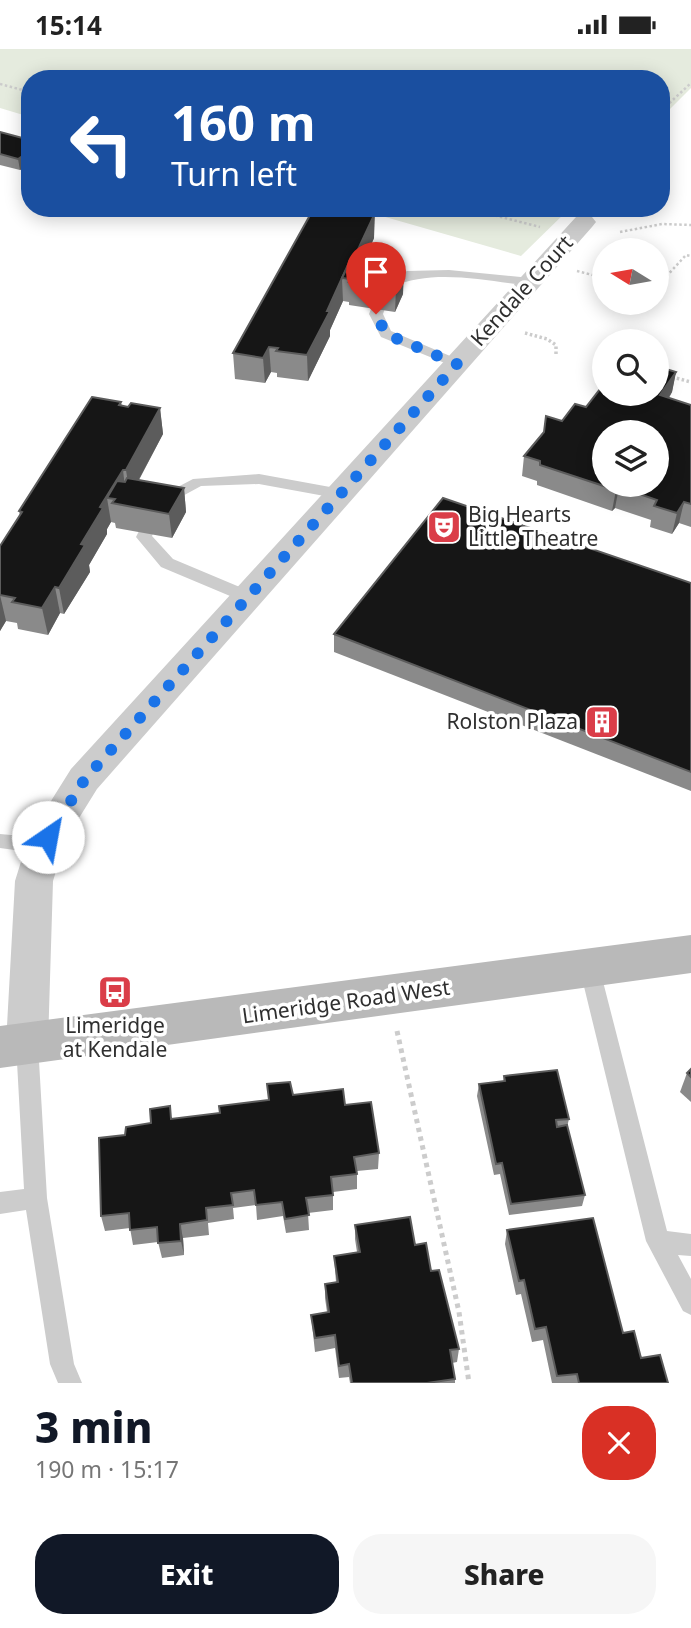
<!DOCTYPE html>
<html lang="en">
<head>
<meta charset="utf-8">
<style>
  :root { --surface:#fff; --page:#f6f6f6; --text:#222; --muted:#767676; --accent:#111827 }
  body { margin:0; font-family:"Noto Sans",sans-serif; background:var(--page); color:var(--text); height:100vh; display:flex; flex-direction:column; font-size:26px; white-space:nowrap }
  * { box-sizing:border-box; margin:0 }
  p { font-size:23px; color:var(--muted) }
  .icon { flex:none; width:38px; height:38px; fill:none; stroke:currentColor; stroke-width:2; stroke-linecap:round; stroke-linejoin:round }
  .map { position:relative; height:1334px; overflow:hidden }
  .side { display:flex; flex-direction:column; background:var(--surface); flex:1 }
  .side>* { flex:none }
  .top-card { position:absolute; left:21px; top:21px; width:649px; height:147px; border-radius:28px; box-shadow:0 4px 18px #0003; background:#1a4fa0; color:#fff; overflow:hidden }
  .needle { width:46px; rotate:281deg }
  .fabs { position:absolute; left:592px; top:189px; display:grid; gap:14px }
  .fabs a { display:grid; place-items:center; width:77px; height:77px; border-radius:50%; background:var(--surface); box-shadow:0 4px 18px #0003; font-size:35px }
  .pin { position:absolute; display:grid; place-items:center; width:60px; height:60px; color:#fff; margin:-72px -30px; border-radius:50% 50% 50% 0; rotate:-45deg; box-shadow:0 0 7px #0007 }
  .pin .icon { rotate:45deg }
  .me { position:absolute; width:77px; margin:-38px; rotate:33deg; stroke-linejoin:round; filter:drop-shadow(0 0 5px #0008) }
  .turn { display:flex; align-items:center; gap:24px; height:147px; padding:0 35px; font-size:32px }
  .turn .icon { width:91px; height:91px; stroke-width:2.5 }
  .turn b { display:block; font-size:49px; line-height:60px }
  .round { display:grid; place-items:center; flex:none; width:74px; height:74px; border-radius:28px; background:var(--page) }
  .overview { display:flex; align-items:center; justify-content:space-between; height:119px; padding:0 35px }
  h1 { font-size:42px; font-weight:800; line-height:52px; color:var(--accent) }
  .primary-button { display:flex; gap:14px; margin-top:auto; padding:14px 35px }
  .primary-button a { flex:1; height:80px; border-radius:28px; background:var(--accent); color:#fff; font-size:28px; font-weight:800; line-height:80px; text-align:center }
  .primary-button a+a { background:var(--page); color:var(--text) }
  .status { display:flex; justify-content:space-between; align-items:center; height:49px; padding:0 35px; background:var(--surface); direction:ltr }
  .status svg { height:19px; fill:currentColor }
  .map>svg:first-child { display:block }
  .green { fill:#e5ebde }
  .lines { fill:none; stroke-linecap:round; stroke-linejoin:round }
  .path-far2 { stroke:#ccc; stroke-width:2.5; stroke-dasharray:2.5 2.5; stroke-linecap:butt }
  .path-far1 { stroke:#ccc; stroke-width:3.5; stroke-dasharray:2.5 2.5; stroke-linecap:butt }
  .path { stroke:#ccc; stroke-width:5; stroke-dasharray:4.5 4.5; stroke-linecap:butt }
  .lane { fill:#ccc; fill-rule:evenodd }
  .street { fill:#ccc; fill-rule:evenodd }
  .secondary { fill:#b9b9b9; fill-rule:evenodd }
  .wall { fill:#8a8a8a }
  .shaded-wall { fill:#5c5c5c }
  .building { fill:#161616; stroke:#5c5c5c; stroke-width:2; fill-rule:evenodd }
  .route { stroke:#1a73e8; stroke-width:12; stroke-dasharray:0 21.6 }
  .labels { text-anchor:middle; stroke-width:7; stroke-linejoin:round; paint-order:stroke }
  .street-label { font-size:21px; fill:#2f2f2f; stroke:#fff }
  .poi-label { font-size:21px; fill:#2f2f2f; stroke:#fff; text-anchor:start }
</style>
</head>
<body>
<div class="status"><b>15:14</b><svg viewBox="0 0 49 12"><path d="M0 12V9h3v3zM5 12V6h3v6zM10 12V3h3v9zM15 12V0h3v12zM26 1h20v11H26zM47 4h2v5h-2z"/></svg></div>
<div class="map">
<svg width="691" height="1334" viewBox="0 0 691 1334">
  <rect width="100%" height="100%" fill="#fff"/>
  <g class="green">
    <polygon points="0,0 691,0 691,39 662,68 662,30 30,30 30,68 0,59"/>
    <polygon points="354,159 570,159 521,207"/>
  </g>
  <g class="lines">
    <g class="path-far2">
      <polyline points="0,35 30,43"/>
      <polyline points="662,61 691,34"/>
      <polyline points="466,159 540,178"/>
      <polyline points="620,183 662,175 691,176"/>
      <polyline points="577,222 604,229"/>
      <polyline points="663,231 686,206 691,207"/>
    </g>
    <g class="path-far1">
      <polyline points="656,239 665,229"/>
      <polyline points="525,284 547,290 556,296 556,305"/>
      <polyline points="672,328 691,333"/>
    </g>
    <polyline class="path" points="397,982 459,1263 469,1334"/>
    <g class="lane">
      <path d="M449,221L531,229L537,233L531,237C487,232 433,219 392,238L383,265L391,282L462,312V318L457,319L381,288L369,265L382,233L407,222Z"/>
      <polygon points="259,425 341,440 349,445 341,450 259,435 201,437 166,456 152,487 173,510 254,544 256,548 254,552 242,552 161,518 136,488 155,450 193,430"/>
      <polygon points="0,785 44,789 51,792 53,797 51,802 44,805 0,799"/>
      <polygon points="589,908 596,911 599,917 667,1182 691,1185 691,1207 678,1206 691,1230 691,1266 683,1262 646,1192 579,917 582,911"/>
      <polygon points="27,986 34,988 38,995 47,1149 74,1315 82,1334 58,1334 50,1315 26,1161 0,1165 0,1143 24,1140 16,995 20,988"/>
    </g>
    <polygon class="street" points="584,166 592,168 596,173 592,178 97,740 66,790 53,832 48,995 42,1008 27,1014 12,1008 6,995 15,832 29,787 71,720 576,168"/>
    <polygon class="secondary" points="691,886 691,924 0,1019 0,977"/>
  </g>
  <g class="wall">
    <polygon points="0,83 30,91 30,115 20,121 0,116"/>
    <polygon points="342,163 374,189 362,216 403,245 395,263 349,256 349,253 343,252 330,281 330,287 308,332 277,328 277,324 271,323 265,334 235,330 233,304"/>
    <polygon points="676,323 672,343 669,349 691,356 691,478 679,474 672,485 650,478 651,471 615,459 612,462 537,436 537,432 522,427 524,407 544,383 586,358"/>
    <polygon points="121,353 122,357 128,358 160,359 163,385 139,431 184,439 186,463 172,489 116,479 115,474 111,473 107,480 107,485 89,516 90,523 64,565 60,564 48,586 18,580 17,574 6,572 0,582 0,497 20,467 19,462"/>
    <polygon points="691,534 691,742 334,603 334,585"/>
    <polygon points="691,1020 691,1053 680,1043 687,1024"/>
    <polygon points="504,1027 569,1070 567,1078 585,1146 582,1157 509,1166 500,1125 494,1126 477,1047 479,1035 503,1033"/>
    <polygon points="293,1046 345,1056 379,1104 378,1120 357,1122 357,1140 333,1143 333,1161 308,1164 309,1181 286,1184 283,1167 257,1171 256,1156 233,1159 234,1170 208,1174 209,1186 183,1189 184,1206 162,1209 158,1193 133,1196 130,1179 105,1182 101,1167 125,1086 172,1070 220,1064 268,1051"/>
    <polygon points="355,1176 415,1196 431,1222 459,1300 457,1313 452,1314 455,1330 455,1334 350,1334 349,1328 339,1329 335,1299 315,1303 311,1266 327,1263 325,1249 325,1235 336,1233 334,1207 357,1203 355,1190"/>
    <polygon points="507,1181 623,1284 641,1309 668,1334 552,1334 543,1291 532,1293 521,1245 516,1246 505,1195"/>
  </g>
  <g class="shaded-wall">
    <polygon points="30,102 30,115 20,121 18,110"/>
    <polygon points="375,164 374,189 354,234 354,209"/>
    <polygon points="351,209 351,233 351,230 342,229 343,252 330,281 330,287 308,332 307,306 327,262"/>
    <polygon points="404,222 403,245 395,263 396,239"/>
    <polygon points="269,298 271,323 265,334 263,309"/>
    <polygon points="676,323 672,343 657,367 660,346"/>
    <polygon points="160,359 163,385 130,447 126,421"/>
    <polygon points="123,421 126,447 107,449 111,473 107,480 107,485 89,516 90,523 64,565 59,539 100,458"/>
    <polygon points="619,438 615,459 612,462 616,441"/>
    <polygon points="184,439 186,463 172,489 169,465"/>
    <polygon points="684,453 679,474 672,485 677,464"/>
    <polygon points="55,538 60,564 48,586 42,559"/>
    <polygon points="0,546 6,572 0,582"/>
    <polygon points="180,1175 183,1189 184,1206 181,1192"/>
  </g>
  <g class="building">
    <polygon points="0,83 30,91 30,102 18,110 0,105"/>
    <polygon points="314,159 336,159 342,160 341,163 346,163 347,161 375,164 354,209 351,209 327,262 330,262 307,306 276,302 278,299 269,298 263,309 233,304"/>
    <polygon points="357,215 404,222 396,239 349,233 351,230 342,229 348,217 355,218"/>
    <path d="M656,317L676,323L660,346L691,356V455L684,453L677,464L654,457L657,451L619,438L616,441L540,416V412L524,407L544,383L546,367L562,372L575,355L586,358L604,335V345H656ZM604,383H656V436H604Z"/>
    <polygon points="92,348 121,353 119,356 128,358 131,354 160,359 126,421 123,421 100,458 103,459 81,495 85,496 59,539 55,538 42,559 12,553 15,549 0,546 0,497 22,463 19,462"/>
    <polygon points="127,429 184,439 169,465 112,454 115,450 107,449 117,432 125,433"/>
    <polygon points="443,449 691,534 691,723 334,585"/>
    <polygon points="691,1020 691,1028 687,1024"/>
    <polygon points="557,1021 569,1070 556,1071 557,1078 567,1076 585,1146 511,1155 502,1114 496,1115 479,1035 505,1032 504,1027"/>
    <polygon points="290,1033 293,1046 343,1040 345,1056 371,1053 379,1104 354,1108 357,1125 331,1128 333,1146 306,1149 309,1166 285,1170 282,1153 256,1156 254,1141 231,1144 233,1156 206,1159 207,1171 180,1175 181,1192 158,1194 157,1178 130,1181 129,1164 101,1167 99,1089 125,1086 126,1078 151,1074 150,1060 170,1057 171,1070 220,1064 219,1057 269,1051 267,1035"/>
    <polygon points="410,1168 415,1196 426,1194 431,1222 439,1221 459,1300 450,1301 455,1330 427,1334 352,1334 349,1315 339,1317 335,1286 315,1289 311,1266 329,1263 325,1235 338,1233 334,1207 360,1203 355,1176"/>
    <polygon points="593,1169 623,1284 634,1282 641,1309 660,1306 668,1334 579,1334 577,1325 557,1327 546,1278 535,1280 524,1231 519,1232 507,1181"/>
  </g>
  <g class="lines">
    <polyline class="route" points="48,788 85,730 457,315 386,285 376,265"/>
  </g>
  <defs>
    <g id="theatre-square" transform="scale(1.75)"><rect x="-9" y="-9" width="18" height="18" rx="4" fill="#da3d48" stroke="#fff"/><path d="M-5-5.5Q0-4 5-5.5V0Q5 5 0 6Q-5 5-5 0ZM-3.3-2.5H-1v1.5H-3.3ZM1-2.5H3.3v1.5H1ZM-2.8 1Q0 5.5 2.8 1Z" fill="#fff"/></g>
    <g id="building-square" transform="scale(1.75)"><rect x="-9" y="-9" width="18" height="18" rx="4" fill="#da3d48" stroke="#fff"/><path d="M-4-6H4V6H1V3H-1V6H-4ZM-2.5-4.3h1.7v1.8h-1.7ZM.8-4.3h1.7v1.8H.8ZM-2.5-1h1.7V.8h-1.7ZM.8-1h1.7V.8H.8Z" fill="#fff"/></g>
    <g id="bus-square" transform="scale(1.75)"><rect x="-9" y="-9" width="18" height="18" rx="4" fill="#da3d48" stroke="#fff"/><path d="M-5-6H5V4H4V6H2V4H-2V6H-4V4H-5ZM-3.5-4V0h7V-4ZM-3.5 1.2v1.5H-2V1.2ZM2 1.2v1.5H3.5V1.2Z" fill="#fff"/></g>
  </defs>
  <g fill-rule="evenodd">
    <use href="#theatre-square" x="444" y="478"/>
    <use href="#building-square" x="602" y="673"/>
    <use href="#bus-square" x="115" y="943"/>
  </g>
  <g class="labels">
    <g class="street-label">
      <text transform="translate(522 242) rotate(-48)" y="7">Kendale Court</text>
      <text transform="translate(346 953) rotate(-8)" y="7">Limeridge Road West</text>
    </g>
    <g class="poi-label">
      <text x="468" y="473">Big Hearts<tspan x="468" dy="24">Little Theatre</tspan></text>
      <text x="578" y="680" text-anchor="end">Rolston Plaza</text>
      <text x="115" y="984" text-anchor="middle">Limeridge<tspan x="115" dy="24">at Kendale</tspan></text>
    </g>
  </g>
</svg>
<div class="fabs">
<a><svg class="needle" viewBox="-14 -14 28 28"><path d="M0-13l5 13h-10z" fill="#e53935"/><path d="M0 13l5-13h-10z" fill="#767676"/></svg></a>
<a><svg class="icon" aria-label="search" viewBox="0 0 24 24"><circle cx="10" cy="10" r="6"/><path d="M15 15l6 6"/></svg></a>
<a><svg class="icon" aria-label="layers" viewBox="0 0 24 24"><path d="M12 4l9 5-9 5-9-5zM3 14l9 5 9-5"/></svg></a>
</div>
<div class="pin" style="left:376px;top:265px;background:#d93025"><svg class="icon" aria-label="arrive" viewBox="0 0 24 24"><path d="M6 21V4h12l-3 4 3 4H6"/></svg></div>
<svg class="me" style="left:48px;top:788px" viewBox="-20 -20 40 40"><circle r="19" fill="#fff"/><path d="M0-13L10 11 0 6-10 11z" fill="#1a73e8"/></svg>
<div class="top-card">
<div class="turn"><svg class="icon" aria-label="left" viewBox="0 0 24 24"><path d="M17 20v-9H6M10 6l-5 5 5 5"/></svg><div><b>160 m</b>Turn left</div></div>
</div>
</div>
<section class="side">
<div class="overview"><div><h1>3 min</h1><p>190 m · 15:17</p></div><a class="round" style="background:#d93025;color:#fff"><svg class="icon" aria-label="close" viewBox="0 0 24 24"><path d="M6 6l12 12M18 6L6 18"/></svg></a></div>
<div class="primary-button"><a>Exit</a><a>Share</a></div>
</section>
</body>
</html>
